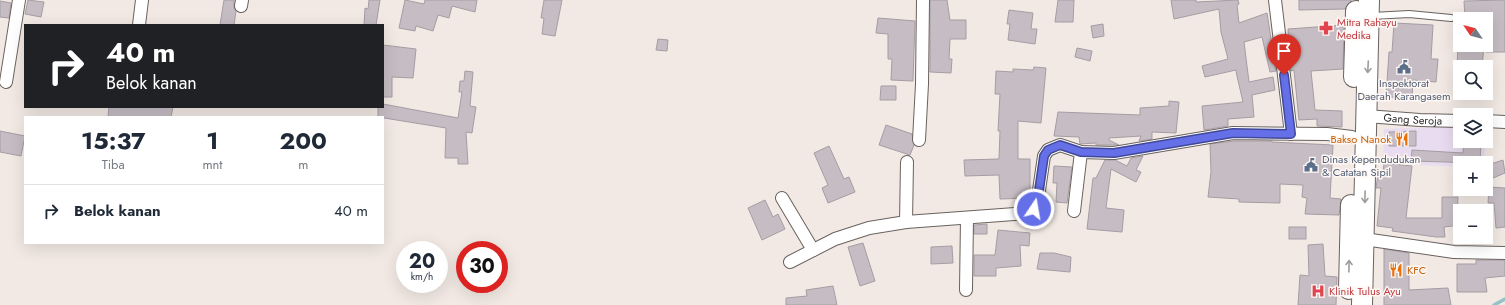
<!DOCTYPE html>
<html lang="id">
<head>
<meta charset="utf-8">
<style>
  :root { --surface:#fff; --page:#f2f2f3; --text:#1f2937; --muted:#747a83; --line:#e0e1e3 }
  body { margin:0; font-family:Jost,sans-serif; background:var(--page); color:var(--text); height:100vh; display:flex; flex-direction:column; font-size:15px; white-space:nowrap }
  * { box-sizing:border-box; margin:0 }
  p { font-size:13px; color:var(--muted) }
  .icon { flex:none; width:22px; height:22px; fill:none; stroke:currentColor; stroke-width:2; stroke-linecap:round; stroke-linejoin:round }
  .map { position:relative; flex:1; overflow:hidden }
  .drawer { position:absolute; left:24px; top:116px; width:360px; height:128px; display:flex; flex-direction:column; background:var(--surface); border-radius:0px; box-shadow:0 4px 16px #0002 }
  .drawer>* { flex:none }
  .hud { position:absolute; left:24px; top:24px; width:360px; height:84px; border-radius:0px; box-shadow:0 4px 16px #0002; background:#202124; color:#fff; overflow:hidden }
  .needle { width:26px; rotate:305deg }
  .tools { position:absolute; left:1453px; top:12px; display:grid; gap:8px }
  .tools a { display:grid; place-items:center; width:40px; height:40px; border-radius:0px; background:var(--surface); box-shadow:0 4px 16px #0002; font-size:20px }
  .speed { position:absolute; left:396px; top:241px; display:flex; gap:8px; font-size:20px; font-weight:700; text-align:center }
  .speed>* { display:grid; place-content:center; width:52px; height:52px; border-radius:50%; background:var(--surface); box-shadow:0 4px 16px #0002; line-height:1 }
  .speed small { font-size:10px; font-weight:400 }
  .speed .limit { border:6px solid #d22; background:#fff; color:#111 }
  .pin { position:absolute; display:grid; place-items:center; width:34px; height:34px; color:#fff; margin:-41px -17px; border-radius:50% 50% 50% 0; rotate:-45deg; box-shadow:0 0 4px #0007 }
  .pin .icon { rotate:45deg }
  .me { position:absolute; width:44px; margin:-22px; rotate:12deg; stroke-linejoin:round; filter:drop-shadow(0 0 3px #0008) }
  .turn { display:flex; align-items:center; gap:14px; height:84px; padding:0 16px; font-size:18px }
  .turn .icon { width:52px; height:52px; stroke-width:2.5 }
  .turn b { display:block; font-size:28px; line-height:34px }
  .eta { display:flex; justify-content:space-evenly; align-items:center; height:68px; text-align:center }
  .eta b { font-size:24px; font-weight:700; line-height:28px }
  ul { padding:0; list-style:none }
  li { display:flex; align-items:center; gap:12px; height:52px; padding:0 16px; border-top:1px solid var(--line) }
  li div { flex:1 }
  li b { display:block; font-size:15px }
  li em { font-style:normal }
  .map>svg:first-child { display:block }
  .commercial { fill:#e9dcf0 }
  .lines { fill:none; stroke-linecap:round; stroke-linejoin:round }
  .stream { stroke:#91c3c8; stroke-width:3.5 }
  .building { fill:#c5bdc3; stroke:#a59da3 }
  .service-casing { stroke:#69625e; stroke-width:8 }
  .minor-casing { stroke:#69625e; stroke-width:14 }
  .trunk-casing { stroke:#69625e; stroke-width:22 }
  .service { stroke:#fff; stroke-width:6 }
  .minor { stroke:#fff; stroke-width:12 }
  .trunk { stroke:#fff; stroke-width:20 }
  .oneway { stroke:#9e9d9c }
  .route-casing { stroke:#414897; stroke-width:10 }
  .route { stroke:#646fe8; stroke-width:7 }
  .labels { text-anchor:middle; stroke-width:3; stroke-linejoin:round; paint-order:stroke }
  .health-label { font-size:11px; fill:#be3a42; stroke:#fef7f3; text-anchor:start }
  .service-label { font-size:11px; fill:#4e5e75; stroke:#fef7f3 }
  .street-label { font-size:11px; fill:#282523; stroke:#fef7f3 }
  .food-label { font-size:11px; fill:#c56008; stroke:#fef7f3; text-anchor:end }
</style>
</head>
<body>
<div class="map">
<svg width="1505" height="305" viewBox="0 0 1505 305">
  <rect width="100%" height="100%" fill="#f2e9e4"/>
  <polygon class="commercial" points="1460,126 1460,141 1485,141 1484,163 1460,163 1460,167 1383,163 1384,129"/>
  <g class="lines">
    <polyline class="stream" points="1494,305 1505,299"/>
  </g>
  <g class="building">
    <polygon points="28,0 44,2 41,17 25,14"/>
    <polygon points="224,0 234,0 234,8 236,11 234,25 220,25"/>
    <polygon points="369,0 380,0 376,25 364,25 365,8 368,9"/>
    <polygon points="405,0 424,4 425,0 477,0 475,12 452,6 449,18 438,15 433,31 416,26 415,31 399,28"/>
    <polygon points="544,0 562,0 555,36 542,34 544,18 541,18"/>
    <polygon points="930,0 947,0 950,20 966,20 966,39 950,39 949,59 952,59 951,73 930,72"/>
    <polygon points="1058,0 1074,0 1073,22 1055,22"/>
    <polygon points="1171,0 1196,0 1196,2 1238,0 1239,4 1237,5 1239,23 1267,13 1276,71 1270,72 1262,37 1244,42 1249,82 1273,77 1275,90 1252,95 1254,117 1228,119 1228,126 1204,130 1202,106 1243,102 1237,76 1236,70 1205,77 1202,66 1228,59 1221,32 1219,9 1174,19"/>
    <polygon points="1299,0 1351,0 1351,1 1345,9 1299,10"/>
    <polygon points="1505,0 1505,52 1486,52 1486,19 1465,19 1464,1"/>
    <polygon points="0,1 11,3 9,18 0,17"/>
    <polygon points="1009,10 1033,13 1031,29 1037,29 1035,44 1008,40 1010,24 1007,24"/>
    <polygon points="878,18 915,21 913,81 891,80 892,59 888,59 888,34 876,33"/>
    <polygon points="1394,23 1433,25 1431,59 1438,59 1436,82 1413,80 1412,98 1386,97 1389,52 1392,52"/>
    <polygon points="1103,24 1104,36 1093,38 1091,26"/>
    <polygon points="1344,25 1343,69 1311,71 1315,110 1342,111 1342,127 1317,126 1317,119 1299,120 1294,70 1291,71 1288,29"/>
    <polygon points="658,39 668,40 667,51 656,50"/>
    <polygon points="383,45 416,49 413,78 392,77 392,97 383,97"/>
    <polygon points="1458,45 1484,45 1482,67 1457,67"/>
    <polygon points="1077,48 1092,51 1090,61 1075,57"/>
    <polygon points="1034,67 1046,68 1041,123 1018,121 1018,159 1030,159 1030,198 1000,199 999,175 965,176 964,160 999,159 1000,131 998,131 1000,94 995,94 996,71 1013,72 1013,69 1033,70"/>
    <polygon points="465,71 473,72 470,106 476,107 472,133 466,132 468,164 458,164 458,158 445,158 446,128 378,117 378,107 383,107 383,104 458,118 462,92 459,92 460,81 464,81"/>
    <polygon points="881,86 896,86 896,100 880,100"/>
    <polygon points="1169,101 1179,102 1176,133 1152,132 1152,139 1141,141 1139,141 1141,136 1109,138 1109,140 1119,145 1096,145 1096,143 1080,144 1079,137 1054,136 1058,112 1140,115 1140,108 1169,106"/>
    <polygon points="109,107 173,107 171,117 108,117"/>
    <polygon points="886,125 912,134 914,145 910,155 879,145"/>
    <polygon points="0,131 25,136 21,156 0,152"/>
    <polygon points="1416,131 1416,146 1389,146 1389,132"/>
    <polygon points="1234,141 1272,141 1272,142 1333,145 1330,198 1341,199 1339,215 1305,214 1307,198 1302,197 1303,185 1280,184 1280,203 1239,202 1239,199 1208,197 1211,172 1210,144"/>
    <polygon points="1464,141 1481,141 1480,163 1411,161 1412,150 1463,153"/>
    <polygon points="829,146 844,179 849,177 855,192 828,203 822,188 828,185 814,153"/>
    <polygon points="1143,156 1136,170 1141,172 1136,182 1111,169 1106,208 1124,210 1122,232 1087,229 1093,178 1096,178 1105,160 1115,160 1127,166 1131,158"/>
    <polygon points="1503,160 1505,173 1493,178 1488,165"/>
    <polygon points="1384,163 1412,166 1406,218 1442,218 1442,197 1458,197 1457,218 1460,217 1460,225 1444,227 1445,237 1436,237 1392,231 1393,228 1377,226 1381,188 1376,188 1378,174 1383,174"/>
    <polygon points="1054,166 1072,167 1067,203 1056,202 1057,183 1053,183"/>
    <polygon points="1489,187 1505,188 1505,227 1496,228 1494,203 1488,203"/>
    <polygon points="765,200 773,217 778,214 785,229 762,240 748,208"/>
    <polygon points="987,224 987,234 974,234 974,225"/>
    <rect x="1289" y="227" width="17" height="12"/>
    <polygon points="998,230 1030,233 1029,246 1020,245 1021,266 996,268 996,276 974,276 974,255 995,255"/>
    <polygon points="863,243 875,281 860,286 848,247"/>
    <polygon points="1323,244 1325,276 1337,277 1336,305 1298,305 1300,275 1309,276 1308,245"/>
    <polygon points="952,246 953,263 931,264 931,247"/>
    <polygon points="1384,249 1409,253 1409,290 1448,288 1451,305 1384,305"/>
    <polygon points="1040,253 1054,253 1071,257 1070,272 1037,269"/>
    <polygon points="1476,260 1505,260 1505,276 1485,278 1487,292 1457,292 1457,264 1476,264"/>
    <polygon points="833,286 837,305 786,305 786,298 807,296 806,290"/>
  </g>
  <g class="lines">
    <g class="service-casing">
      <polyline id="service" points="1372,16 1409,14 1451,18"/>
    </g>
    <g class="minor-casing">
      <g id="minor">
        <polyline points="1275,0 1291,134"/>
        <polyline points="241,6 242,0"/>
        <polyline points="139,25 142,0"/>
        <polyline points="6,82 19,0"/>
        <path id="s1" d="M1366,116L1420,120L1460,121"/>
        <polyline points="1486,121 1505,122"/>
        <polyline points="919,140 922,84 923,0"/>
        <polyline points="782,198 813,250"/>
        <polyline points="1074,211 1081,152"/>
        <polyline points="906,222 907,162"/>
        <polyline points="1364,239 1454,252 1505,253"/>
        <polyline points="790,262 835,239 869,228 906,222 1029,213 1034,209 1037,204 1044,156 1048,150 1060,145 1081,152 1114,153 1233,133 1327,134 1352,137"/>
        <polyline points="966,290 967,218"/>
      </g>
    </g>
    <g class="trunk-casing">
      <g id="trunk">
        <polyline points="1354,77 1356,11"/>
        <polyline points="1349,289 1351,205"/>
        <polyline points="1362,305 1369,0"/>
      </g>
    </g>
    <use href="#service" class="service"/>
    <use href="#minor" class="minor"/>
    <use href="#trunk" class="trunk"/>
  </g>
  <defs><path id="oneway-shaft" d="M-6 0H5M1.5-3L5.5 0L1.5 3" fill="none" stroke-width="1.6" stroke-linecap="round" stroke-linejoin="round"/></defs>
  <g class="oneway">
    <use href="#oneway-shaft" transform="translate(1368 67) rotate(93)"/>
    <use href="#oneway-shaft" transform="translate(1365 197) rotate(91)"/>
    <use href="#oneway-shaft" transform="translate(1349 266) rotate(-89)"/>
  </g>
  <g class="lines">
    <g class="route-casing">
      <polyline id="route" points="1034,209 1037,204 1044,156 1048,150 1060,145 1081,152 1114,153 1233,133 1291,134 1284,75"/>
    </g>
    <use href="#route" class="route"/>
  </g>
  <defs>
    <g id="pharmacy-bare" transform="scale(1.08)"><path d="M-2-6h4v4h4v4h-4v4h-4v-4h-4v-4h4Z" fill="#e0444e" stroke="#fef7f3" stroke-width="2.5" paint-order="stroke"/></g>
    <g id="civic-bare" transform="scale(1.08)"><path d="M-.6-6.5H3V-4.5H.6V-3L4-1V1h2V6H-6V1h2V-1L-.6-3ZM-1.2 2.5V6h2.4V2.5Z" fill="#5c6f8a" stroke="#fef7f3" stroke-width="2.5" paint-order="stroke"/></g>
    <g id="restaurant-bare" transform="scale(1.08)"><path d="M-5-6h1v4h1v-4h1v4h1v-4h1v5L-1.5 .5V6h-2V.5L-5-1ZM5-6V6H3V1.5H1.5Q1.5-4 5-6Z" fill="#e8710a" stroke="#fef7f3" stroke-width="2.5" paint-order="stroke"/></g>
    <g id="hospital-bare" transform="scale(1.08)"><path d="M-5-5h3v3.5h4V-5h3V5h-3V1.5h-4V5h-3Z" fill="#e0444e" stroke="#fef7f3" stroke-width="2.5" paint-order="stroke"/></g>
  </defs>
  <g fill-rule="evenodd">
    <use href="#pharmacy-bare" x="1326" y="28"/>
    <use href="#civic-bare" x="1404" y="67"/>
    <use href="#restaurant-bare" x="1402" y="139"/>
    <use href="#civic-bare" x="1311" y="165"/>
    <use href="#restaurant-bare" x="1396" y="270"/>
    <use href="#hospital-bare" x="1318" y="291"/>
  </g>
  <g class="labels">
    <g class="health-label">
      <text x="1337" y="26">Mitra Rahayu<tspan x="1337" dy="13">Medika</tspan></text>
      <text x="1329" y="295">Klinik Tulus Ayu</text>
    </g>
    <g class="service-label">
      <text x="1404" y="87">Inspektorat<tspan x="1404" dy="13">Daerah Karangasem</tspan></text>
      <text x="1322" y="163" text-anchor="start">Dinas Kependudukan<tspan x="1322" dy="13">&amp; Catatan Sipil</tspan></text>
    </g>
    <g class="street-label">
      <text dy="4" stroke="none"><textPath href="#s1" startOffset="47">Gang Seroja</textPath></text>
    </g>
    <g class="food-label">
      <text x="1391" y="143">Bakso Nanok</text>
      <text x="1407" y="274" text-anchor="start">KFC</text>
    </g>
  </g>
</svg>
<div class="tools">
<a><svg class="needle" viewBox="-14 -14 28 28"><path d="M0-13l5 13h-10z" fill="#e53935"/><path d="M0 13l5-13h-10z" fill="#747a83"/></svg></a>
<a><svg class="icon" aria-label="search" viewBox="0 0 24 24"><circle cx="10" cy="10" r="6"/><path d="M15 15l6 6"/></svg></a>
<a><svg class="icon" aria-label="layers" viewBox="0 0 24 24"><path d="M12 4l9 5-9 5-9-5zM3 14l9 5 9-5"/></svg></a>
<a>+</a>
<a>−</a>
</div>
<div class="speed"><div>20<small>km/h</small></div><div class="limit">30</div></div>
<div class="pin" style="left:1284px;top:75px;background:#d93025"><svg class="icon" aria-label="arrive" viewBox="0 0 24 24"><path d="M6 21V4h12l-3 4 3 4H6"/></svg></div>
<svg class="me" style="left:1034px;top:209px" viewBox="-20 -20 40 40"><circle r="17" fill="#646fe8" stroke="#fff" stroke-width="3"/><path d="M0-11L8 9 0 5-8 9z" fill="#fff"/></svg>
<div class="hud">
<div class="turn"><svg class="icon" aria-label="right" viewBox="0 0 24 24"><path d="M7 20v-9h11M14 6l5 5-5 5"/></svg><div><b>40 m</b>Belok kanan</div></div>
</div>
<section class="drawer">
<div class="eta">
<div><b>15:37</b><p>Tiba</p></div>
<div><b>1</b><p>mnt</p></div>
<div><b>200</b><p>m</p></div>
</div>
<ul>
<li><svg class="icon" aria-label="right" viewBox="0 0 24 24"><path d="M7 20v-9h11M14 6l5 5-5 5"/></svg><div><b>Belok kanan</b></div><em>40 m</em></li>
</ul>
</section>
</div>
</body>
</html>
